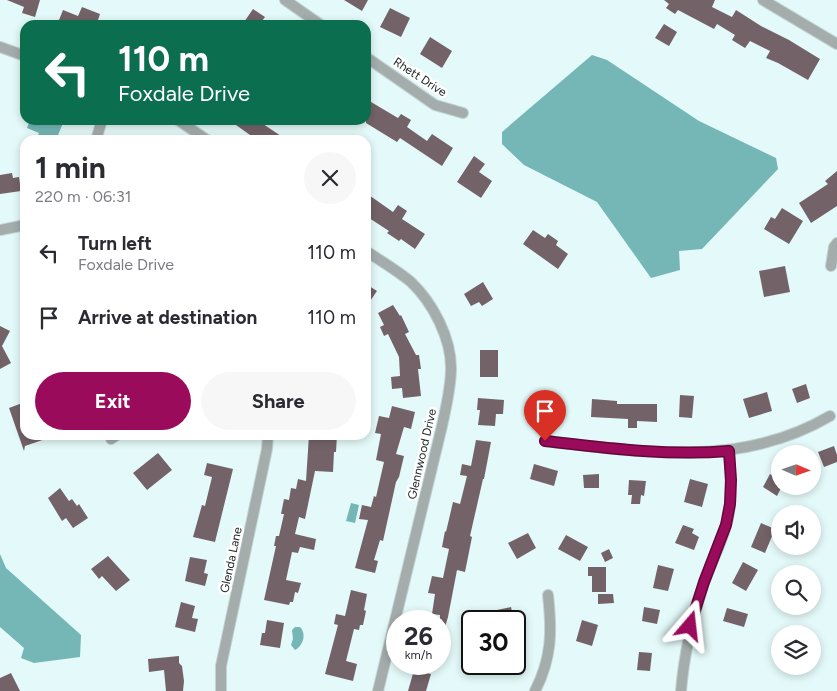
<!DOCTYPE html>
<html lang="en">
<head>
<meta charset="utf-8">
<style>
  :root { --surface:#fff; --page:#f7f7f7; --text:#2b2b33; --muted:#7c7c81; --accent:#9b0b5b }
  body { margin:0; font-family:Figtree,sans-serif; background:var(--page); color:var(--text); height:100vh; display:flex; flex-direction:column; font-size:19px; white-space:nowrap }
  * { box-sizing:border-box; margin:0 }
  p { font-size:16px; color:var(--muted) }
  .icon { flex:none; width:28px; height:28px; fill:none; stroke:currentColor; stroke-width:2; stroke-linecap:round; stroke-linejoin:round }
  .map { position:relative; flex:1; overflow:hidden }
  .sheet { position:absolute; left:20px; top:135px; width:351px; height:305px; display:flex; flex-direction:column; background:var(--surface); border-radius:15px; box-shadow:0 2px 8px #0003 }
  .sheet>* { flex:none }
  .top-card { position:absolute; left:20px; top:20px; width:351px; height:105px; border-radius:15px; box-shadow:0 2px 8px #0003; background:#0b6e4f; color:#fff; overflow:hidden }
  .needle { width:32px; rotate:92deg }
  .fabs { position:absolute; left:771px; top:445px; display:grid; gap:10px }
  .fabs a { display:grid; place-items:center; width:50px; height:50px; border-radius:50%; background:var(--surface); box-shadow:0 2px 8px #0003; font-size:25px }
  .speed { position:absolute; left:386px; top:610px; display:flex; gap:10px; font-size:25px; font-weight:700; text-align:center }
  .speed>* { display:grid; place-content:center; width:65px; height:65px; border-radius:50%; background:var(--surface); box-shadow:0 2px 8px #0003; line-height:1 }
  .speed small { font-size:12px; font-weight:400 }
  .speed .limit { border:2px solid #111; border-radius:8px; background:#fff; color:#111 }
  .pin { position:absolute; display:grid; place-items:center; width:42px; height:42px; color:#fff; margin:-51px -21px; border-radius:50% 50% 50% 0; rotate:-45deg; box-shadow:0 0 5px #0007 }
  .pin .icon { rotate:45deg }
  .me { position:absolute; width:55px; margin:-28px; rotate:17deg; stroke-linejoin:round; filter:drop-shadow(0 0 4px #0008) }
  .turn { display:flex; align-items:center; gap:18px; height:105px; padding:0 15px; font-size:22px }
  .turn .icon { width:65px; height:65px; stroke-width:2.5 }
  .turn b { display:block; font-size:35px; line-height:42px }
  .round { display:grid; place-items:center; flex:none; width:52px; height:52px; border-radius:26px; background:var(--page) }
  .head { display:flex; align-items:center; justify-content:space-between; height:85px; padding:0 15px }
  h1 { font-size:30px; font-weight:700; line-height:38px }
  .action { display:flex; gap:10px; margin-top:auto; padding:10px 15px }
  .action a { flex:1; height:58px; border-radius:30px; background:var(--accent); color:#fff; font-size:20px; font-weight:700; line-height:58px; text-align:center }
  .action a+a { background:var(--page); color:var(--text) }
  ul { padding:0; list-style:none }
  li { display:flex; align-items:center; gap:15px; height:65px; padding:0 15px }
  li div { flex:1 }
  li b { display:block; font-size:19px }
  li em { font-style:normal }
  .map>svg:first-child { display:block }
  .water { fill:#75b6b6 }
  .building { fill:#736368 }
  .lines { fill:none; stroke-linecap:round; stroke-linejoin:round }
  .street-casing { stroke:#c1d3d3; stroke-width:12 }
  .street { stroke:#a4acac; stroke-width:10 }
  .route-casing { stroke:#65073b; stroke-width:12 }
  .route { stroke:#9b0b5b; stroke-width:9 }
  .labels { text-anchor:middle; stroke-width:5; stroke-linejoin:round; paint-order:stroke }
  .street-label { font-size:12px; fill:#202828; stroke:#fff }
</style>
</head>
<body>
<div class="map">
<svg width="837" height="691" viewBox="0 0 837 691">
  <rect width="100%" height="100%" fill="#e4f9f9"/>
  <g class="water">
    <polygon points="592,55 607,60 699,121 776,158 778,169 702,249 679,251 680,270 651,278 597,202 524,165 502,144 502,132"/>
    <polygon points="30,120 54,120 63,123 56,140 36,140 39,133 27,128"/>
    <polygon points="351,503 359,505 355,523 346,521"/>
    <polygon points="0,554 6,568 81,635 80,657 34,663 21,658 24,648 0,627"/>
    <path d="M295,627H300C307,634 303,646 295,650L291,645L293,639L292,630Z"/>
  </g>
  <g class="building">
    <polygon points="7,0 40,0 35,17 22,13 24,7"/>
    <polygon points="344,0 368,0 362,11"/>
    <polygon points="664,0 715,0 712,7 732,17 736,10 761,26 789,40 820,59 808,80 778,63 766,58 770,51 750,41 745,48 732,40 735,35 717,24 714,29 678,10 675,14 666,8 669,4"/>
    <polygon points="82,7 100,14 97,23 100,25 57,25 63,10 78,16"/>
    <polygon points="390,8 410,18 401,37 380,27"/>
    <polygon points="253,9 265,17 259,25 242,25"/>
    <polygon points="664,24 677,32 669,46 655,38"/>
    <polygon points="430,37 452,51 442,68 420,54"/>
    <polygon points="366,99 398,118 401,114 411,120 407,127 427,141 432,134 453,148 442,166 400,138 397,142 366,123"/>
    <polygon points="240,120 257,120 287,140 257,140 236,125"/>
    <polygon points="474,156 485,164 479,172 492,181 481,198 457,182"/>
    <polygon points="837,171 837,206 811,223 799,203 828,184 825,181"/>
    <polygon points="12,173 13,178 19,177 21,191 0,194 0,175"/>
    <polygon points="366,193 393,212 398,205 407,211 402,219 425,234 415,249 401,239 399,241 387,233 389,231 366,216"/>
    <polygon points="782,208 803,221 789,244 764,229 771,217 775,219"/>
    <polygon points="533,230 545,238 548,234 558,241 556,245 568,254 558,269 523,244"/>
    <polygon points="785,266 790,292 764,297 759,271"/>
    <polygon points="483,282 493,299 482,306 479,302 471,306 464,294"/>
    <polygon points="366,284 377,291 366,307"/>
    <polygon points="393,305 400,316 401,315 409,332 405,334 416,355 419,355 421,369 418,369 421,396 403,398 402,388 392,389 391,377 400,376 399,357 388,334 384,336 380,327 384,325 378,313"/>
    <polygon points="0,326 10,331 2,346 11,363 0,369"/>
    <rect x="480" y="350" width="18" height="27"/>
    <polygon points="806,384 810,398 797,403 792,389"/>
    <polygon points="767,392 772,411 749,418 743,399"/>
    <polygon points="680,395 694,396 692,418 679,417"/>
    <polygon points="478,398 504,400 503,414 496,414 495,426 478,425 480,410 477,410"/>
    <polygon points="592,399 617,401 617,404 657,404 657,422 637,421 637,428 628,428 628,419 591,417"/>
    <polygon points="25,402 25,435 54,436 25,446 24,451 9,408"/>
    <polygon points="392,406 415,412 411,429 404,427 396,454 404,456 399,477 396,482 383,541 380,540 374,560 378,561 375,573 355,568 368,520 359,519 362,505 371,507 374,496 376,497 384,462 376,460 381,434 375,433 379,416 389,418"/>
    <polygon points="309,435 337,435 336,452 334,452 333,472 315,471 305,519 299,517 295,534 316,539 314,550 300,547 298,553 292,552 286,580 301,583 298,593 295,592 293,602 290,602 289,605 264,600 276,546 274,546 276,536 279,536 284,514 281,514 284,499 289,500 291,488 296,489 298,479 306,481"/>
    <polygon points="476,440 491,442 484,479 483,479 470,536 472,537 465,572 457,570 448,617 443,634 440,634 440,615 432,614 435,594 428,593 432,576 443,578 449,549 442,547 445,531 446,532 453,502 460,504 467,476 460,475 462,464 471,466"/>
    <polygon points="834,446 837,455 837,462 824,467 818,452"/>
    <polygon points="158,453 172,470 147,490 133,473"/>
    <polygon points="207,463 233,469 215,542 193,537 202,505 205,506 212,477 204,475"/>
    <polygon points="534,464 558,471 554,486 530,479"/>
    <polygon points="599,474 599,488 584,488 583,475"/>
    <polygon points="770,474 780,480 780,490 777,496 763,487"/>
    <polygon points="690,479 708,484 702,507 684,502"/>
    <polygon points="629,480 646,481 644,496 641,495 640,504 631,504 632,495 628,495"/>
    <polygon points="60,488 69,501 72,499 77,506 79,504 88,518 73,528 66,518 62,521 48,498"/>
    <polygon points="761,523 775,529 765,553 751,547"/>
    <polygon points="683,525 694,529 692,533 699,537 694,550 675,543"/>
    <polygon points="528,533 536,548 517,559 508,543"/>
    <polygon points="566,535 588,547 580,561 558,549"/>
    <polygon points="609,549 613,558 605,562 601,553"/>
    <polygon points="108,556 130,580 116,591 102,576 99,579 91,569"/>
    <polygon points="190,557 207,560 204,573 208,574 205,586 185,581"/>
    <polygon points="743,562 758,570 746,591 732,583"/>
    <polygon points="658,565 674,569 668,591 653,588"/>
    <polygon points="588,567 606,567 606,592 592,592 592,576 588,576"/>
    <polygon points="351,590 367,594 364,610 366,611 363,625 360,625 359,630 354,629 346,661 357,664 353,681 325,674 338,625 334,624 336,614 345,616"/>
    <polygon points="598,594 613,594 614,603 598,604"/>
    <polygon points="181,602 195,606 192,618 198,619 195,632 175,627"/>
    <polygon points="511,607 514,621 499,621 497,610"/>
    <polygon points="644,607 660,610 657,624 642,621"/>
    <polygon points="727,608 748,614 744,627 723,621"/>
    <polygon points="267,620 284,623 280,648 260,645 262,633 265,633"/>
    <polygon points="582,620 598,625 592,646 576,641"/>
    <polygon points="639,652 652,653 650,671 637,670"/>
    <polygon points="179,656 179,663 182,666 184,681 183,691 166,691 164,670 149,672 148,659"/>
    <polygon points="414,670 431,674 426,691 408,691"/>
    <polygon points="11,673 20,691 0,691 0,678"/>
  </g>
  <g class="lines">
    <g class="street-casing">
      <g id="street">
        <polyline points="285,0 321,25"/>
        <polyline points="763,0 837,44"/>
        <polyline points="0,47 25,56"/>
        <polyline points="366,57 435,105 463,113"/>
        <polyline points="178,120 207,140"/>
        <polyline points="96,140 102,120"/>
        <polyline points="0,230 25,225"/>
        <path d="M366,251C381,261 398,271 411,282C433,303 451,338 451,368C451,388 446,407 442,426L378,691"/>
        <polyline points="831,266 834,247 837,243"/>
        <polyline points="111,439 117,435"/>
        <path d="M545,441C643,452 740,469 830,416"/>
        <polyline points="221,691 221,666 267,449 268,435"/>
        <path d="M535,691C552,658 552,631 548,595"/>
        <path d="M681,691C684,654 692,619 704,583C713,557 728,532 730,504C732,486 730,468 729,451"/>
      </g>
    </g>
    <use href="#street" class="street"/>
  </g>
  <g class="lines">
    <g class="route-casing">
      <path id="route" d="M545,441C606,448 667,456 729,451L731,480L730,504L726,525L704,582L690,626"/>
    </g>
    <use href="#route" class="route"/>
  </g>
  <g class="labels">
    <g class="street-label">
      <text transform="translate(420 77) rotate(33)" y="4">Rhett Drive</text>
      <text transform="translate(422 454) rotate(-77)" y="4">Glennwood Drive</text>
      <text transform="translate(231 560) rotate(-78)" y="4">Glenda Lane</text>
    </g>
  </g>
</svg>
<div class="fabs">
<a><svg class="needle" viewBox="-14 -14 28 28"><path d="M0-13l5 13h-10z" fill="#e53935"/><path d="M0 13l5-13h-10z" fill="#7c7c81"/></svg></a>
<a><svg class="icon" aria-label="sound" viewBox="0 0 24 24"><path d="M4 9h4l5-4v14l-5-4H4zM17 9q2 3 0 6"/></svg></a>
<a><svg class="icon" aria-label="search" viewBox="0 0 24 24"><circle cx="10" cy="10" r="6"/><path d="M15 15l6 6"/></svg></a>
<a><svg class="icon" aria-label="layers" viewBox="0 0 24 24"><path d="M12 4l9 5-9 5-9-5zM3 14l9 5 9-5"/></svg></a>
</div>
<div class="speed"><div>26<small>km/h</small></div><div class="limit">30</div></div>
<div class="pin" style="left:545px;top:441px;background:#d93025"><svg class="icon" aria-label="arrive" viewBox="0 0 24 24"><path d="M6 21V4h12l-3 4 3 4H6"/></svg></div>
<svg class="me" style="left:690px;top:626px" viewBox="-20 -20 40 40"><path d="M0-17L14 15 0 8-14 15z" fill="#9b0b5b" stroke="#fff" stroke-width="4"/></svg>
<div class="top-card">
<div class="turn"><svg class="icon" aria-label="left" viewBox="0 0 24 24"><path d="M17 20v-9H6M10 6l-5 5 5 5"/></svg><div><b>110 m</b>Foxdale Drive</div></div>
</div>
<section class="sheet">
<div class="head"><div><h1>1 min</h1><p>220 m · 06:31</p></div><a class="round"><svg class="icon" aria-label="close" viewBox="0 0 24 24"><path d="M6 6l12 12M18 6L6 18"/></svg></a></div>
<ul>
<li><svg class="icon" aria-label="left" viewBox="0 0 24 24"><path d="M17 20v-9H6M10 6l-5 5 5 5"/></svg><div><b>Turn left</b><p>Foxdale Drive</p></div><em>110 m</em></li>
<li><svg class="icon" aria-label="arrive" viewBox="0 0 24 24"><path d="M6 21V4h12l-3 4 3 4H6"/></svg><div><b>Arrive at destination</b></div><em>110 m</em></li>
</ul>
<div class="action"><a>Exit</a><a>Share</a></div>
</section>
</div>
</body>
</html>
